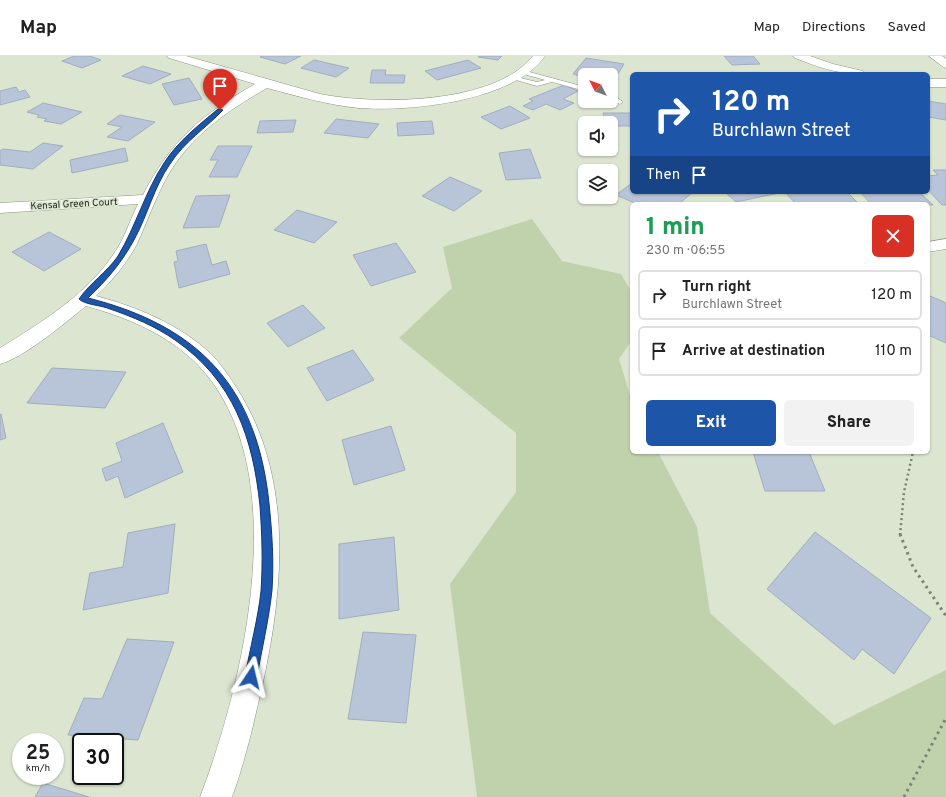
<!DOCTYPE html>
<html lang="en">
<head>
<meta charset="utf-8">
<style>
  :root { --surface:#fff; --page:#f2f2f2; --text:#222; --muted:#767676; --line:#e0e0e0; --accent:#1d56a8 }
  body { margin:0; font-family:Overpass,sans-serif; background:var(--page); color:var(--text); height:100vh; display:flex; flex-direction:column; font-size:15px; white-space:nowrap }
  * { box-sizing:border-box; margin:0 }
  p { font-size:13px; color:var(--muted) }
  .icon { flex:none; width:22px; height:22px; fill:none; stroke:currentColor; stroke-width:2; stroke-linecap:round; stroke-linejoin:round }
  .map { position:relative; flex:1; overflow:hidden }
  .details { position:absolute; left:630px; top:146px; width:300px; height:252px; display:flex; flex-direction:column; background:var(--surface); border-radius:6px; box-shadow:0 1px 3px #0004 }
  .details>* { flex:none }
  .guide { position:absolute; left:630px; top:16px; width:300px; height:122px; border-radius:6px; box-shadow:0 1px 3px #0004; background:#1d56a8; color:#fff; overflow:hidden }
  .needle { width:26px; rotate:312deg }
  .controls { position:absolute; left:578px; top:12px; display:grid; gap:8px }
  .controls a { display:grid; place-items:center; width:40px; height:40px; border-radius:6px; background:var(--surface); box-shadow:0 1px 3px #0004; font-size:20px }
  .speed { position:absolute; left:12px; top:677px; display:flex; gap:8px; font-size:20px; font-weight:700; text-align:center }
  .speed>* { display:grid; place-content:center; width:52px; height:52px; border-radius:50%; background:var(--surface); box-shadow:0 1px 3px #0004; line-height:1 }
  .speed small { font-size:10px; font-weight:400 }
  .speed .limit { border:2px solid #111; border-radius:6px; background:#fff; color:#111 }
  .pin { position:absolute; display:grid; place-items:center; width:34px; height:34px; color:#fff; margin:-41px -17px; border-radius:50% 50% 50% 0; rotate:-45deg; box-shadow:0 0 4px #0007 }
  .pin .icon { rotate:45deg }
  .me { position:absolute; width:44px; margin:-22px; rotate:10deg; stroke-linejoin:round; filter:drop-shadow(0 0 3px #0008) }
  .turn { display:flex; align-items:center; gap:14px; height:84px; padding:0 16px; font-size:18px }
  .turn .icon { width:52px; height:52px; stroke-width:2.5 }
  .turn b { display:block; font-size:28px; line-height:34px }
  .then { display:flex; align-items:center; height:38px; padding:0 16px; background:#0003; gap:8px; font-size:15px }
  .round { display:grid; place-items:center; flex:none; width:42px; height:42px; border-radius:6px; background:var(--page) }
  .headline { display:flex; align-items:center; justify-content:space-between; height:68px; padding:0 16px }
  h1 { font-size:24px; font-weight:800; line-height:30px; color:#1e9e55 }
  .button { display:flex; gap:8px; margin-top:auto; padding:8px 16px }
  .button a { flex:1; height:46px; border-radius:6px; background:var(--accent); color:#fff; font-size:16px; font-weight:800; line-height:46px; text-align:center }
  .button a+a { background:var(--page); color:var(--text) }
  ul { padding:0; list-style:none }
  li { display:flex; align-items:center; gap:12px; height:50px; margin:0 8px 6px; padding:0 8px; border:2px solid var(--line); border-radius:6px }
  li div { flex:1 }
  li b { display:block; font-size:15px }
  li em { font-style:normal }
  header { display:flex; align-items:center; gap:24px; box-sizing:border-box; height:56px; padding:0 20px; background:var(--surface); border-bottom:1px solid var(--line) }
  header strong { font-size:19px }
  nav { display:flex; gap:22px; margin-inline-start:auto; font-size:14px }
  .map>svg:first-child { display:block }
  .green { fill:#c0d2ac }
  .building { fill:#b8c4d7; stroke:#a1aec0 }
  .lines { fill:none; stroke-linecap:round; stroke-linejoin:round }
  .lane-casing { stroke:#8c9582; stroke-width:1 }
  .street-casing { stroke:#8c9582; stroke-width:1 }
  .path-far1 { stroke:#7c8375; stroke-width:2.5; stroke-dasharray:2 3; stroke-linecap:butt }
  .path { stroke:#7c8375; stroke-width:3; stroke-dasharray:2.5 4; stroke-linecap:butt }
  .lane { fill:#fff; fill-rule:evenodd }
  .street { fill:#fff; fill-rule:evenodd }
  .route { fill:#1d56a8; stroke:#13386d }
  .labels { text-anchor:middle; stroke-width:3.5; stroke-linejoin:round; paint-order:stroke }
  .far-street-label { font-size:10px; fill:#272b23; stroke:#dbe5d0 }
</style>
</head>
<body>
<header>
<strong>Map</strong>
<nav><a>Map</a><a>Directions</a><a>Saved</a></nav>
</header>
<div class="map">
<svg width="946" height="741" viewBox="0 0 946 741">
  <rect width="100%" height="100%" fill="#dbe5d0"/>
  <polygon class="green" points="532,163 562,205 621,218 632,237 632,284 619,303 632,346 632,396 658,396 697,471 710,557 834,669 946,614 946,741 477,741 450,528 516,436 516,377 399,282 452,232 443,191"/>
  <g class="building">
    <polygon points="74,0 90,0 101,4 82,12 62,5"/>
    <polygon points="262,0 301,0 285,8 260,1"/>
    <polygon points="479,0 502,0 498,4 478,1"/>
    <polygon points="724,0 753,0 760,8 732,9"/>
    <polygon points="586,2 624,8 613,26 611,25 611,19 585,19 585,21 573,18"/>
    <polygon points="314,4 349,12 336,21 301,12"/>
    <polygon points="468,4 481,12 437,24 425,15"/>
    <polygon points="143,10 171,18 150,28 122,20"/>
    <polygon points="372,14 386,14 385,19 405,19 404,27 370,27"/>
    <polygon points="189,22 202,43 174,49 162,28"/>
    <polygon points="564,29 578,35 563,43 574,47 560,54 546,48 533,54 523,50 533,45 529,43"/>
    <polygon points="16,31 19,36 25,34 30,41 0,49 0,35"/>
    <polygon points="928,45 946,48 946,64 928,61"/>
    <polygon points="43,47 82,56 61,68 44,65 47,63 37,61 39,59 27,56"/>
    <polygon points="510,50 530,62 501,73 481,61"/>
    <polygon points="603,57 632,57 632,70 611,70 611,67 605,67"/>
    <polygon points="120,59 155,66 128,85 107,81 122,71 107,68"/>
    <polygon points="336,63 379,68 368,82 324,77"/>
    <polygon points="296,64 293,76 257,77 260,65"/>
    <polygon points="432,65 434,78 398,80 397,67"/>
    <polygon points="43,87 63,90 33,113 0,109 0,95 3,93 30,96"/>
    <polygon points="218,90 252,90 237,121 209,121 218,104 210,104"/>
    <polygon points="125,92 128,105 72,117 70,104"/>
    <polygon points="530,93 541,122 506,124 499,97"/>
    <polygon points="933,114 946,114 946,149 942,149 928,134 928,120 938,119"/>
    <polygon points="450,121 482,135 454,155 422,140"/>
    <polygon points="632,127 632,136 693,136 679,148 637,148 616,139"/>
    <polygon points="725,136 778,136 779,137 736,146"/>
    <polygon points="785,136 847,136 859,148 796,148"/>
    <polygon points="860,136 919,136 933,149 871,148"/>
    <polygon points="230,139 219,171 183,172 196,140"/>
    <polygon points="297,154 337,166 314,187 274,174"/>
    <polygon points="49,176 81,193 44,215 12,196"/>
    <polygon points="396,187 416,216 371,230 353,199"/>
    <polygon points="206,188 212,209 226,205 230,218 179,232 174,206 178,205 176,195"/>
    <polygon points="928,239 946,247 946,287 928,279"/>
    <polygon points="303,249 325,272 288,291 267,267"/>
    <polygon points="353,294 374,324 327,345 307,312"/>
    <polygon points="52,312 126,316 105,352 27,347"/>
    <polygon points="1,358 6,382 0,384 0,359"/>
    <polygon points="163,367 183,416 125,442 118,420 106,425 102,413 122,405 116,387"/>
    <polygon points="391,370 405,414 354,429 342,384"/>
    <polygon points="753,396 809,396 825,435 765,435"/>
    <polygon points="175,468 168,537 83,554 90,517 123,511 128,477"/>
    <polygon points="815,476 931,562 894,618 862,593 854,604 767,533"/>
    <polygon points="394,481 399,554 339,563 339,488"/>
    <polygon points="363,576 416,579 406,667 348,663"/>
    <polygon points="127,583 174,586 138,684 68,679 84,642 102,643"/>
    <polygon points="43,727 89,741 35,741"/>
  </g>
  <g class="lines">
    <g class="lane-casing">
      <g id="lane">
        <polygon points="522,14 585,31 585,35 552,26 537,30 509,22 512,20 537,26 545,24 520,17 520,15"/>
        <polygon points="611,39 622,45 623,46 620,48 611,44"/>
      </g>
    </g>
    <g class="street-casing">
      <g id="street">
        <path d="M167,0H186L320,38C376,49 494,49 533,0H545C514,45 410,56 359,52C328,49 297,40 267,32C227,55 190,80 167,121C155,143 147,166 137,188C127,207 112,225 96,240C137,251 179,268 211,298C221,308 229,320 236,331C297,425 283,544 258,648C251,679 243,711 232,741H200C245,624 296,409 197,308C167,278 126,261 86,250C65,267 25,301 0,308V292C41,267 89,237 115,196C125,181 130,164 138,148L0,157V147L143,139C171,84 203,58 255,28L169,2Z"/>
        <path d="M793,0H810L833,8L863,15L865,18C837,18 821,12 795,2Z"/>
        <polygon points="929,0 942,0 946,3 946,12 942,10"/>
        <rect x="928" y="23" width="18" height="8"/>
        <polygon points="946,183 946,193 928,196 928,186"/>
      </g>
    </g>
    <polyline class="path-far1" points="900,479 904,436 913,396"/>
    <g class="path">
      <polyline points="900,478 913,511 946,560"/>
      <polyline points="904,741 946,662"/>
    </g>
    <use href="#lane" class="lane"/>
    <use href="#street" class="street"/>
  </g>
  <path class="route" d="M218,53L223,54C205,73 185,85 170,108C154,131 148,158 135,182C123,205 107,224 88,242C200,270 257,332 269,447C272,476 274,505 272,534C269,563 262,592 257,621L256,625L251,627L247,625L245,621C250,592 258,563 261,535C263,506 262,478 260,450C253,382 234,325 175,284C155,270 133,261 110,253C101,249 85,249 79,243C90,227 107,216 118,200C136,170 145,136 164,107C178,85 199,69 218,53Z"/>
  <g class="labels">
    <g class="far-street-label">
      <text transform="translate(74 147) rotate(-3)" y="4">Kensal Green Court</text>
    </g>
  </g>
</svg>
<div class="controls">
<a><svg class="needle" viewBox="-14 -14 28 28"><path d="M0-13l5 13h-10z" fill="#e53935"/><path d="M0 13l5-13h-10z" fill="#767676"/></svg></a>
<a><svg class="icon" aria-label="sound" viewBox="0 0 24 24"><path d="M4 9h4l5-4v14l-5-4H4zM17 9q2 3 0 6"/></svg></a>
<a><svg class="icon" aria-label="layers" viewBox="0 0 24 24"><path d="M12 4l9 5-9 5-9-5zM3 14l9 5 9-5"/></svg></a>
</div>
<div class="speed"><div>25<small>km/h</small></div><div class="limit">30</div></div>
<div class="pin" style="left:220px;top:54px;background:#d93025"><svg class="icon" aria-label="arrive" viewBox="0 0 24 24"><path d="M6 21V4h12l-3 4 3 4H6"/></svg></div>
<svg class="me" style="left:251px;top:621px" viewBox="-20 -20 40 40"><path d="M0-17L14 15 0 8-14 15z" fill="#1d56a8" stroke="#fff" stroke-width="4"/></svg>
<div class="guide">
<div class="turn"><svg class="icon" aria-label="right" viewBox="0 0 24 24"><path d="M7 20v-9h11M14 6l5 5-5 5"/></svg><div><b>120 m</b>Burchlawn Street</div></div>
<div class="then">Then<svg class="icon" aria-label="arrive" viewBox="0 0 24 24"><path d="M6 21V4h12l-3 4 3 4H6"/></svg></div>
</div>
<section class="details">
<div class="headline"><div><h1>1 min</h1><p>230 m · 06:55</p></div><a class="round" style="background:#d93025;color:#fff"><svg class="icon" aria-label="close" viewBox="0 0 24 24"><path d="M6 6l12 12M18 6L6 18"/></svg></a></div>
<ul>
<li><svg class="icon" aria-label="right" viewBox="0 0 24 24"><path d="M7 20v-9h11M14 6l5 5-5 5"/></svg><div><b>Turn right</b><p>Burchlawn Street</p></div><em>120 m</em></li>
<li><svg class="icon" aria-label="arrive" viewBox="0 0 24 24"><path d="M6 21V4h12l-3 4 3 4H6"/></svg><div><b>Arrive at destination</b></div><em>110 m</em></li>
</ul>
<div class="button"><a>Exit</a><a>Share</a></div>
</section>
</div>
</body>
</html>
